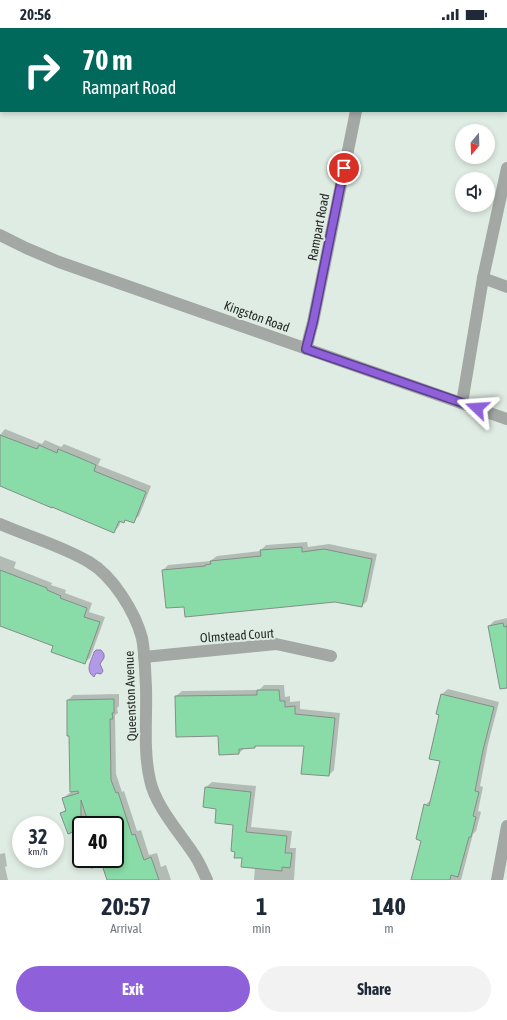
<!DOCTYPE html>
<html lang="en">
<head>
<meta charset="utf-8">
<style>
  :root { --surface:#fff; --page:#f2f2f3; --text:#1f2937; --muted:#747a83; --accent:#8e61db }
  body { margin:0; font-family:"Asap Condensed",sans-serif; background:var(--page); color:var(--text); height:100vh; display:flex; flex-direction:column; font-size:15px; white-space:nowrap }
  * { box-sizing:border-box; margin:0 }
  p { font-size:13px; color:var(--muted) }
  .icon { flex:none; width:22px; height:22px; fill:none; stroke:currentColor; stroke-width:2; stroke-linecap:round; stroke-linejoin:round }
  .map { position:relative; height:852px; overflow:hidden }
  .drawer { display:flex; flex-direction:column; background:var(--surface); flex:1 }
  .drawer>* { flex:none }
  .banner { position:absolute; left:0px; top:0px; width:507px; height:84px; box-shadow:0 2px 6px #0003; background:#00695c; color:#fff; overflow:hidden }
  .needle { width:26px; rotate:199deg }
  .tools { position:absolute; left:455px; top:96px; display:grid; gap:8px }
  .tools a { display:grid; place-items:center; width:40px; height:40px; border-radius:50%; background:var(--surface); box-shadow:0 2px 6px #0003; font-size:20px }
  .speed { position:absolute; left:12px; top:788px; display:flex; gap:8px; font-size:20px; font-weight:700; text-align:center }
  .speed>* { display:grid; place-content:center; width:52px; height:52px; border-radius:50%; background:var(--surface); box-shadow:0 2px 6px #0003; line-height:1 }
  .speed small { font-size:10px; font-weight:400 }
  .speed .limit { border:2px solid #111; border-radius:6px; background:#fff; color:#111 }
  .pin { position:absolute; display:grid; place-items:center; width:34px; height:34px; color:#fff; margin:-17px; border:2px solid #fff; border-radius:50%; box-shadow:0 1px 4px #0007 }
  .me { position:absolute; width:44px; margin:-22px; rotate:290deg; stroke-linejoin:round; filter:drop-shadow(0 0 3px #0008) }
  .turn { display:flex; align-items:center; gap:14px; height:84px; padding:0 16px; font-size:18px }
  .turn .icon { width:52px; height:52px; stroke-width:2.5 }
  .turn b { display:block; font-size:28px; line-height:34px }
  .eta { display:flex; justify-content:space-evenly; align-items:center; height:68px; text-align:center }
  .eta b { font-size:24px; font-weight:700; line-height:28px }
  .primary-button { display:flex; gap:8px; margin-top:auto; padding:8px 16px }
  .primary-button a { flex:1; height:46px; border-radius:24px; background:var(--accent); color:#fff; font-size:16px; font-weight:700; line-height:46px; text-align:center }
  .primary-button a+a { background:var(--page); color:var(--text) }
  .status { display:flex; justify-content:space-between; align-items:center; height:28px; padding:0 20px; background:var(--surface); direction:ltr }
  .status svg { height:11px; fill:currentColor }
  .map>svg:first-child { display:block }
  .water { fill:#b29ae6; stroke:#8879ad }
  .shadow { fill:#0003 }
  .building { fill:#89dca7; stroke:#848f87 }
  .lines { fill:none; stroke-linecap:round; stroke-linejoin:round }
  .minor { stroke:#a3a8a4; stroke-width:12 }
  .tertiary { stroke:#a3a8a4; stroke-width:12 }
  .route-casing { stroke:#5c3f8e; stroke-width:10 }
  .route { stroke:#8e61db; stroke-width:7 }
  .labels { text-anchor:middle; stroke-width:4; stroke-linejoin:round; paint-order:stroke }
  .street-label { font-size:13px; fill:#262b28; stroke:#dfece3 }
</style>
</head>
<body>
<div class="status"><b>20:56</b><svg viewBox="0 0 49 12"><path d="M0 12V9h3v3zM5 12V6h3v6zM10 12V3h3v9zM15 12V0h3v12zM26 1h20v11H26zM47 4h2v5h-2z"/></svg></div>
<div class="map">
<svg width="507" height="852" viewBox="0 0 507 852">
  <rect width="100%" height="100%" fill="#dfece3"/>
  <path class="water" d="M96,622H101L104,626V630L100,636L103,643L101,646L96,645L94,649C84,642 92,632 94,624Z"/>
  <g class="shadow">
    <polygon points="5,401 42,416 45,412 61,419 64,416 101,431 98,437 151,458 139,488 133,493 127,491 124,494 121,493 119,498 114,504 0,458 0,407"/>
    <polygon points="307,514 308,519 329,516 377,526 367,573 362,578 335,573 185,578 163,542 168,537 210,533 217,528 260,523 266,517"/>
    <polygon points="0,528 16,534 14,540 52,555 51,557 66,562 65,565 92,575 89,584 105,589 90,630 84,635 55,617 0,590"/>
    <polygon points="507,590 507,650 489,598 494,593"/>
    <polygon points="264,657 284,657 285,669 290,668 290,674 300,673 300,681 340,685 334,742 329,747 305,717 256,717 254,719 245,720 239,725 176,668 182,663 259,662"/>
    <polygon points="448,661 499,674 488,716 480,758 483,759 478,783 481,784 476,803 473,806 461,852 412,852 422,812 425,777 431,772 441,733 440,686 437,685 442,666"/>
    <polygon points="119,666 119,678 117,680 118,685 115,687 116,746 122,764 124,763 137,803 141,802 149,827 157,825 161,839 166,837 171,852 108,852 103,837 91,841 88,831 115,831 115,797 81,797 81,811 62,785 66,781 63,770 71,764 70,707 68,672 73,667"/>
    <polygon points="212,754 256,758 251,799 292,803 290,820 296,820 294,852 254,852 255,839 243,829 234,796 217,780 204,778 206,759"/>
    <polygon points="5,825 7,838 5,839 8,852 0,852 0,826"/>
  </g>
  <g class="building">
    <polygon points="0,407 37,421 39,417 57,425 58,421 80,430 96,437 94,443 146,464 134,495 125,492 124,495 119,493 114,505 52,479 52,480 0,458"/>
    <polygon points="302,519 302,524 324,521 372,531 362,579 335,574 185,589 184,579 166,580 162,542 205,538 205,537 211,536 210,533 261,528 260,522"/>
    <polygon points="0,542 47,560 47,562 61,568 60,570 87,580 84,589 100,594 85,636 51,624 53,618 0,598"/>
    <polygon points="503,595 504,599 507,598 507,660 500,661 488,598"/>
    <polygon points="257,662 279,662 280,673 285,673 285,679 295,678 295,686 335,690 329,748 301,746 304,718 255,718 255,720 239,721 239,726 219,727 218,708 176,709 175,668 257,667"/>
    <polygon points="441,666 494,679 483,722 475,763 479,764 473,788 476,789 471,809 469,809 458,849 451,847 450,852 411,852 421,813 416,811 424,776 429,778 440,733 429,731 439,687 436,686"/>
    <polygon points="114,671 114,685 112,685 113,691 110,691 111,752 116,765 118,764 132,807 135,806 144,832 151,829 159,852 107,852 100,831 115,831 115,797 89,797 81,772 81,819 78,819 73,804 68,806 60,785 66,783 62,770 79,765 78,763 70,764 69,708 67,708 67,672"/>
    <polygon points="205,759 251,764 246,804 287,808 285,825 292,825 290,840 282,839 282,843 241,839 242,830 234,830 235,824 231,823 233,797 215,795 216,781 203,779"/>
  </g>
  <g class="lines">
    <g class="minor">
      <polyline points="373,1 373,0"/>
      <polyline points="483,250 507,259"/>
      <polyline points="306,321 313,294 356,83"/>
      <polyline points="462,375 483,250 507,140"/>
      <path d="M0,496C30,509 62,518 89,534C113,548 135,584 142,610C145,625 145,643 146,659C147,690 143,722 150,752C155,777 179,804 193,825C199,833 203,843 207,852"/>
      <polyline points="144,629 276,616 331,628"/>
      <polyline points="497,852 507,798"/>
    </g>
    <polyline class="tertiary" points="0,207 26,220 59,234 507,391"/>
  </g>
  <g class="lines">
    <g class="route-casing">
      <polyline id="route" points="344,140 313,294 306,321 477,380"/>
    </g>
    <use href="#route" class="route"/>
  </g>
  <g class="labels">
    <g class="street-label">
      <text transform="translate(318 199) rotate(-79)" y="5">Rampart Road</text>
      <text transform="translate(257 288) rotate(20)" y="5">Kingston Road</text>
      <text transform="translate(237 607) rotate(-4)" y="5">Olmstead Court</text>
      <text transform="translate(130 668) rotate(-92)" y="5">Queenston Avenue</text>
    </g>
  </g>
</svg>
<div class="tools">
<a><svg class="needle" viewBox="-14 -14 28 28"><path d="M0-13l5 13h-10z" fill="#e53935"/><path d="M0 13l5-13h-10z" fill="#747a83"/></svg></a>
<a><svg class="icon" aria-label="sound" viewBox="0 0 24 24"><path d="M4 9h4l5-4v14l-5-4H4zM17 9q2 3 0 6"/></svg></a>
</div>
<div class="speed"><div>32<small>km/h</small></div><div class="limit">40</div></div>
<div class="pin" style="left:344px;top:140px;background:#d93025"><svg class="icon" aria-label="arrive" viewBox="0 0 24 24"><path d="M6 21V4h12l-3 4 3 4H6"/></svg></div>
<svg class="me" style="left:477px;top:380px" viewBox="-20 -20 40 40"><path d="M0-17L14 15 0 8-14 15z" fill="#8e61db" stroke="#fff" stroke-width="4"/></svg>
<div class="banner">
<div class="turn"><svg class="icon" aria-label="right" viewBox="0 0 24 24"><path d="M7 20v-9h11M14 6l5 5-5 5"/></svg><div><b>70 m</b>Rampart Road</div></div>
</div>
</div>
<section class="drawer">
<div class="eta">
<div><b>20:57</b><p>Arrival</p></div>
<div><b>1</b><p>min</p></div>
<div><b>140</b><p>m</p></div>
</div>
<div class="primary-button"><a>Exit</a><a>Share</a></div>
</section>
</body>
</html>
